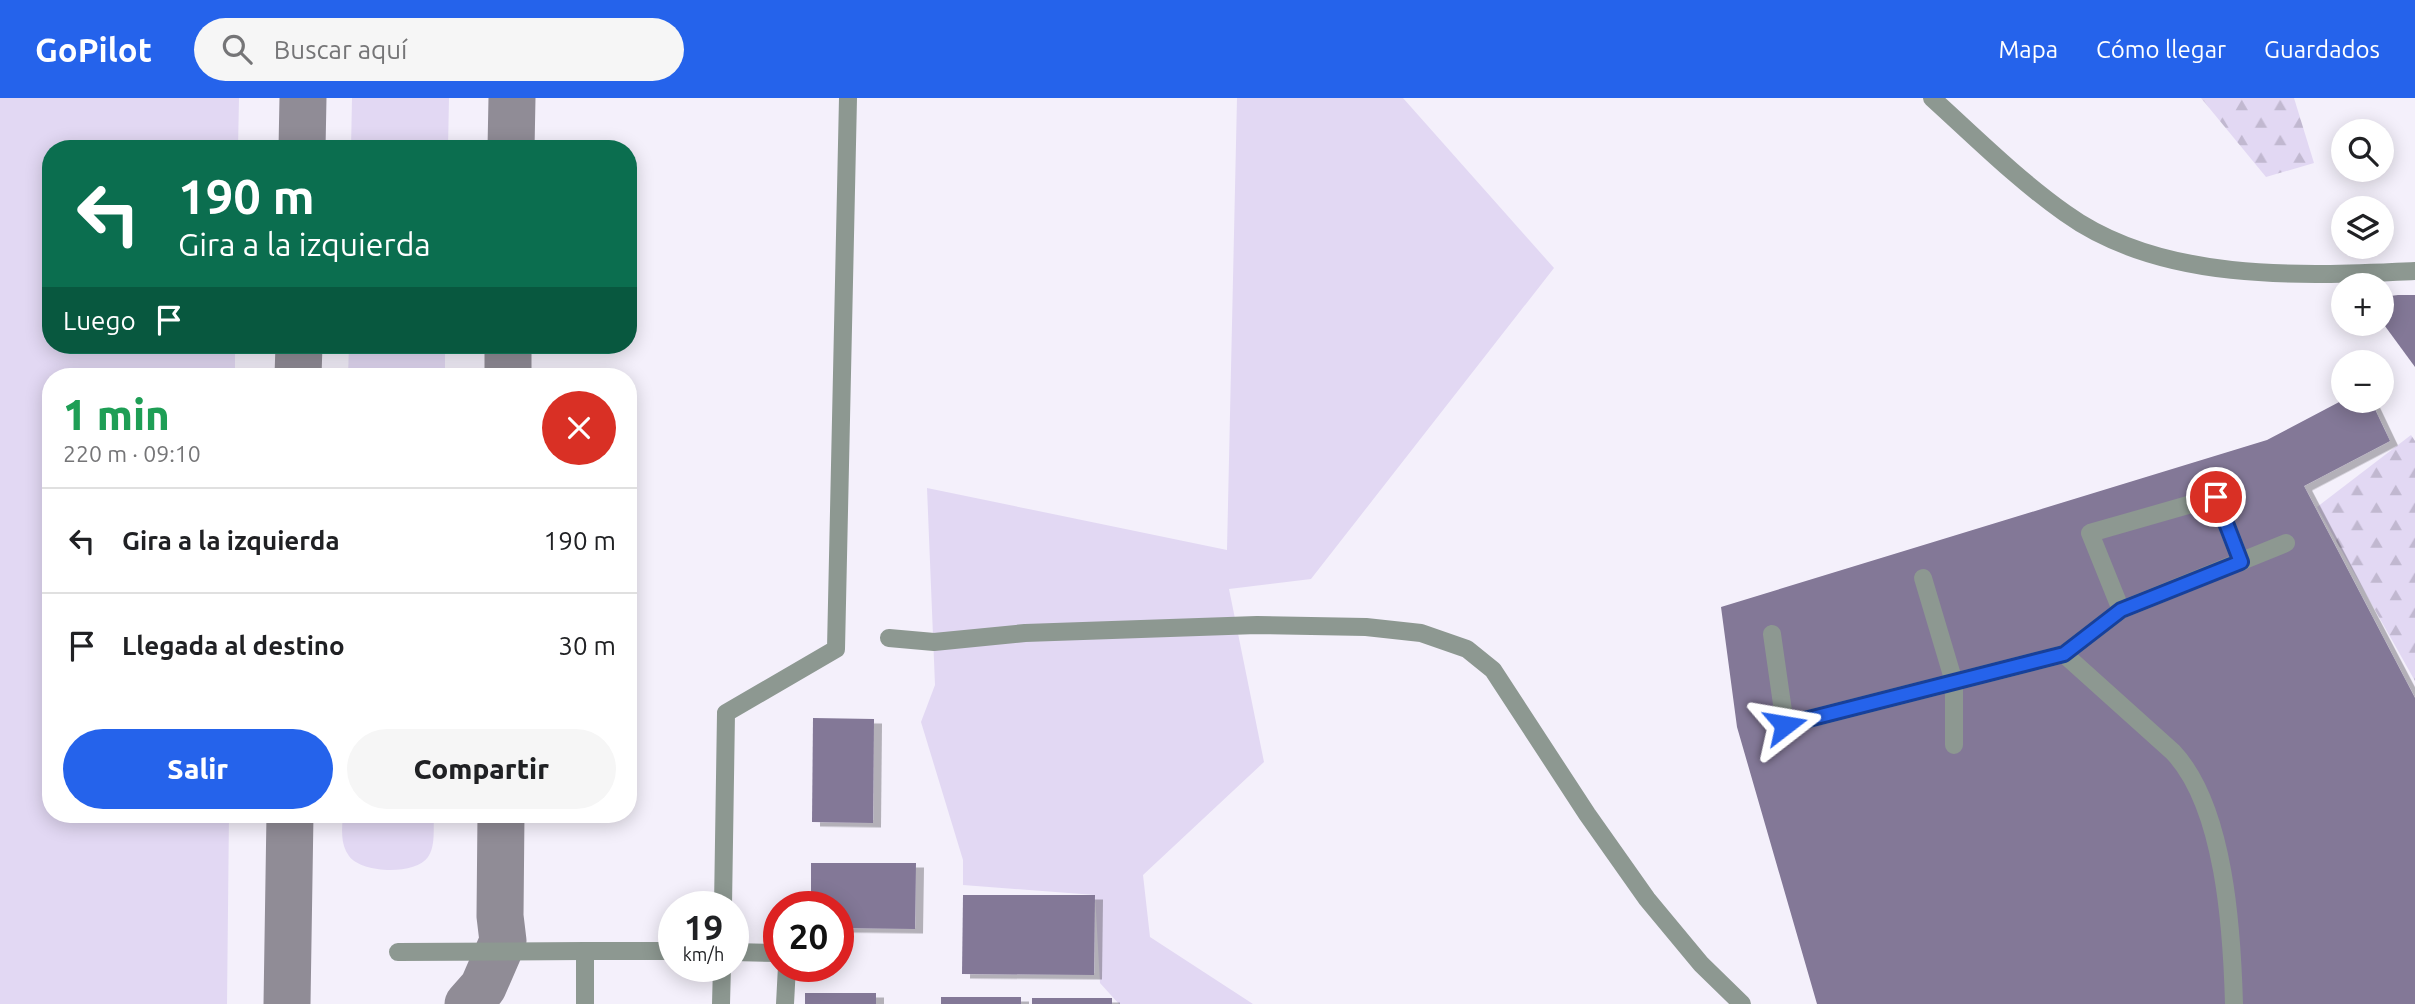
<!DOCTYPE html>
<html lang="es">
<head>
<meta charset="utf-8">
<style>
  :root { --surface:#fff; --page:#f6f6f6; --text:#202124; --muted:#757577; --line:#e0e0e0; --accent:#2563eb }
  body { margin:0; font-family:Ubuntu,sans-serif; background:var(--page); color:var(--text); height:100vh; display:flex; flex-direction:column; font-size:26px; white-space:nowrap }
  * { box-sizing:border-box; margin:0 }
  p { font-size:23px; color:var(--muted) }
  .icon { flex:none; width:38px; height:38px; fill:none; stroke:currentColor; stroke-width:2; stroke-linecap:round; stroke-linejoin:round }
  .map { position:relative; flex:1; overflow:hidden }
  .side { position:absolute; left:42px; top:270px; width:595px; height:455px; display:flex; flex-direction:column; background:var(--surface); border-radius:28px; box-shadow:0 4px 18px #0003 }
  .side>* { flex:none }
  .hud { position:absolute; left:42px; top:42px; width:595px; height:214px; border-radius:28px; box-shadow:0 4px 18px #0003; background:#0b6e4f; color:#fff; overflow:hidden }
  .fabs { position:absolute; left:2331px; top:21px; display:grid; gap:14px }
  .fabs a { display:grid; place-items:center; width:63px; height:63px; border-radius:50%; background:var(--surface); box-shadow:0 4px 18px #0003; font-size:35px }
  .speed { position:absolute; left:658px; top:793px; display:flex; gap:14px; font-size:35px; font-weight:700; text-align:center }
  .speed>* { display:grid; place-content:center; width:91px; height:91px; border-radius:50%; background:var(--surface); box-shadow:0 4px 18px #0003; line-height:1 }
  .speed small { font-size:18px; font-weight:400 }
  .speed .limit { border:10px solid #d22; background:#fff; color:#111 }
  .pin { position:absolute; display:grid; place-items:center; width:60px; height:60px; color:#fff; margin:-30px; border:4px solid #fff; border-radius:50%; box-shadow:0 2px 7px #0007 }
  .me { position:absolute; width:77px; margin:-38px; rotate:76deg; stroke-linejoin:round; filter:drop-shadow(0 0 5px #0008) }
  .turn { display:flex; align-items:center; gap:24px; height:147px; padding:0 21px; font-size:32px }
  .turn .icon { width:91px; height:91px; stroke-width:2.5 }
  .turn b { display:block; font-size:49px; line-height:60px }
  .then { display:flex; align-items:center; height:66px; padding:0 21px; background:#0003; gap:14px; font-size:26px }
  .round { display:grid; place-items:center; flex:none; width:74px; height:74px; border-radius:37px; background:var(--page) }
  .overview { display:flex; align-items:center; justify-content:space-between; height:119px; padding:0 21px }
  h1 { font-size:42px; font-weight:800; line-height:52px; color:#1e9e55 }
  .primary-button { display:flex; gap:14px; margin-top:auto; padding:14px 21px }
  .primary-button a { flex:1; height:80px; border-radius:42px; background:var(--accent); color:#fff; font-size:28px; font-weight:800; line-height:80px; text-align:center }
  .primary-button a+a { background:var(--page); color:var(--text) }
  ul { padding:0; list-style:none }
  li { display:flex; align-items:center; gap:21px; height:105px; padding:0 21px; border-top:2px solid var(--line) }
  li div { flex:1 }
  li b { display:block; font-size:26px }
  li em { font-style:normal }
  header { display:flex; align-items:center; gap:42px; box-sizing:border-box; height:98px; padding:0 35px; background:var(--accent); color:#fff }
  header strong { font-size:33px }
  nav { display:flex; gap:38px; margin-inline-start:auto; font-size:24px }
  .search { width:490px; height:63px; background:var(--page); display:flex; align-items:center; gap:18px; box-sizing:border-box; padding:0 24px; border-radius:38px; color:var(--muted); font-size:26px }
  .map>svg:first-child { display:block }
  .green { fill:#e2d8f3 }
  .forest { fill:url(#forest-firs) }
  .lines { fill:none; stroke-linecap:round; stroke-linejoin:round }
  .taxiway { stroke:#908c96; stroke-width:47 }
  .building { fill:#837897; filter:url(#shadow) }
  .minor { stroke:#8d9891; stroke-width:18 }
  .route-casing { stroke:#184099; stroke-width:18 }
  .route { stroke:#2563eb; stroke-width:12 }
</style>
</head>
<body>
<header>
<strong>GoPilot</strong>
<div class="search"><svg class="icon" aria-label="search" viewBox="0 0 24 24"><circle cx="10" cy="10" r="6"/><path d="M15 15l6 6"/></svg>Buscar aquí</div>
<nav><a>Mapa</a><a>Cómo llegar</a><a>Guardados</a></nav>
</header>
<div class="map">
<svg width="2415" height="906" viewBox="0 0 2415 906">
  <defs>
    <pattern id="forest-firs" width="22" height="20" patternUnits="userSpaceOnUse" patternTransform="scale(1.75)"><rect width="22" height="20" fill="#e2d8f3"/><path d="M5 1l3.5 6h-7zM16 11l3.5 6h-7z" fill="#c1b8d0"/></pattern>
    <filter id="shadow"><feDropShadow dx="8" dy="4.5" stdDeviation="0" flood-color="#0004"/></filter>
  </defs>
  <rect width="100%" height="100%" fill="#f4f0fb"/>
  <g class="green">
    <polygon points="0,0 239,0 238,51 51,51 51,247 235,247 235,278 51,278 51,716 229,716 227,906 0,906"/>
    <polygon points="352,0 449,0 448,51 351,51"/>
    <polygon points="1237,0 1403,0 1554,170 1311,481 1229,491 1264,664 1143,777 1150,839 1253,906 1119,906 1100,885 1095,797 963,787 963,762 921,624 935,587 927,390 1227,452"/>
    <polygon points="349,247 445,247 445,278 348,278"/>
    <path d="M343,716H434C433,729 436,748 428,759C416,777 362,776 349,758C340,746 342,730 343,716Z"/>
  </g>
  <g class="forest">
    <polygon points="2201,0 2294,0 2314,65 2266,79"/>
    <polygon points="2411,337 2415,343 2415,583 2317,409"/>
  </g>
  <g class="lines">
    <g class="taxiway">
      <polyline points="302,51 303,0"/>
      <polyline points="511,51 512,0"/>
      <polyline points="298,278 299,247"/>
      <polyline points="508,278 508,247"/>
      <polyline points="287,906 290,716"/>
      <polyline points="468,906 483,889 503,843 500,818 501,716"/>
    </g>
  </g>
  <g class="building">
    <polygon points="2398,197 2415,197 2415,269 2382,224 2382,199"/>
    <polygon points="2343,302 2371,303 2390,343 2304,388 2415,600 2415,906 1817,906 1737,629 1721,509 2267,342"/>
    <polygon points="813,620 874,621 873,725 812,724"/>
    <polygon points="811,765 916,765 915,831 838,830 838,808 811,808"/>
    <polygon points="963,797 1095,797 1094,877 962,876"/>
    <rect x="805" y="895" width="71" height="11"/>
    <rect x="941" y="899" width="80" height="7"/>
    <rect x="1032" y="900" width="80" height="6"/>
  </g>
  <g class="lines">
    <g class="minor">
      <path d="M1932,0C1975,39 2017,81 2065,115C2162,185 2301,178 2415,173"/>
      <polyline points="1923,480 1954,584 1954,647"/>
      <polyline points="2121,512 2090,435 2216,399 2241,464"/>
      <polyline points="1772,536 1785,627 2064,556 2121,512 2286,445"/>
      <polyline points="889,540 934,544 1025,535 1257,527 1366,529 1421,535 1467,551 1493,572 1587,716 1647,801 1701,866 1742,906"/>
      <path d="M2064,556L2173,654C2225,709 2232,833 2234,906"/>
      <polyline points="723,808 726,615 836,551 848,0"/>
      <polyline points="398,854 585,853"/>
      <polyline points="733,854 779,855"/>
      <polyline points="585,906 585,853 674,853"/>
      <polyline points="721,906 722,868"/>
      <polyline points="785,906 787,868"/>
    </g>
  </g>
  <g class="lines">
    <g class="route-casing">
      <polyline id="route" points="1785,627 2064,556 2121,512 2241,464 2216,399"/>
    </g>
    <use href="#route" class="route"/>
  </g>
</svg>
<div class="fabs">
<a><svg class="icon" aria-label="search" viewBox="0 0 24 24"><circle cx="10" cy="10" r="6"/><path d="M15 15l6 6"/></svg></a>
<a><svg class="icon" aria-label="layers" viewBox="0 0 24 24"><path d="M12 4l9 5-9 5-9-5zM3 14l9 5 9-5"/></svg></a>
<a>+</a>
<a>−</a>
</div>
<div class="speed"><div>19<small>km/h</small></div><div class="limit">20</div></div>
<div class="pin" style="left:2216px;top:399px;background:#d93025"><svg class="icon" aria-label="arrive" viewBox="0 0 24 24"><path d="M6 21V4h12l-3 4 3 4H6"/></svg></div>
<svg class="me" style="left:1785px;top:627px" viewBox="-20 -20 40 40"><path d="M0-17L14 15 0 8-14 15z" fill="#2563eb" stroke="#fff" stroke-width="4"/></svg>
<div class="hud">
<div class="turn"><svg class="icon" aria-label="left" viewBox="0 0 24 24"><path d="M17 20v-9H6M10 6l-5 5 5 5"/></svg><div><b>190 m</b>Gira a la izquierda</div></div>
<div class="then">Luego<svg class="icon" aria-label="arrive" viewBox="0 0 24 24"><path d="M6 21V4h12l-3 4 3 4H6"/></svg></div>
</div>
<section class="side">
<div class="overview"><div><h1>1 min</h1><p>220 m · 09:10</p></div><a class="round" style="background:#d93025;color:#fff"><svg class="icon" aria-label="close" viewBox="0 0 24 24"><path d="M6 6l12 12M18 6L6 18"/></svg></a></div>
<ul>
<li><svg class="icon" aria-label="left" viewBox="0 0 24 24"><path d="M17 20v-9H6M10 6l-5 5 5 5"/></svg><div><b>Gira a la izquierda</b></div><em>190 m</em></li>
<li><svg class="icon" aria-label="arrive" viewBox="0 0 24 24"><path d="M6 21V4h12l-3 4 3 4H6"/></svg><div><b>Llegada al destino</b></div><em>30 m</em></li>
</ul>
<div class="primary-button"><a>Salir</a><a>Compartir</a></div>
</section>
</div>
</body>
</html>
